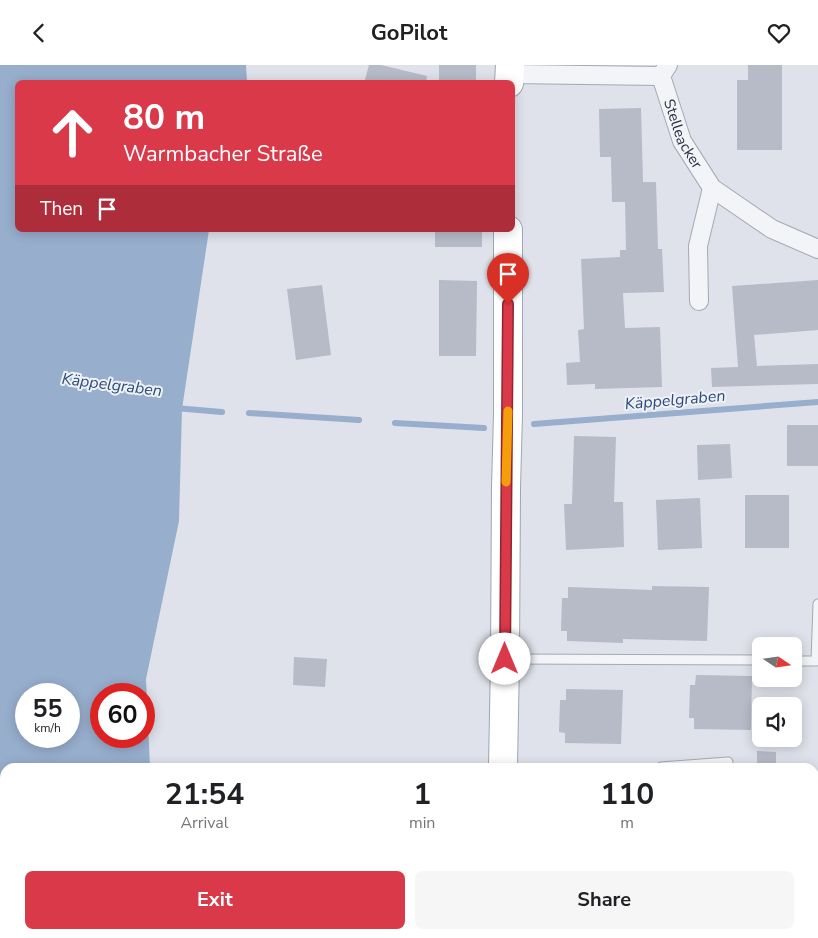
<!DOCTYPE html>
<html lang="en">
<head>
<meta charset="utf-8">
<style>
  :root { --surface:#fff; --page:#f6f6f6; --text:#202124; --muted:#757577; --accent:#da3949 }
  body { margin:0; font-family:"Nunito Sans",sans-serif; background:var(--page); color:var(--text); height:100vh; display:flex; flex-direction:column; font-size:19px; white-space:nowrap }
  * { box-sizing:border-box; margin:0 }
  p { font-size:16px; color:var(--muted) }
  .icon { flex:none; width:28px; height:28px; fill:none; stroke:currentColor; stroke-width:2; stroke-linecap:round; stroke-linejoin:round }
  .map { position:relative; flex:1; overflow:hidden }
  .details { position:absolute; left:0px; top:698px; width:819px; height:176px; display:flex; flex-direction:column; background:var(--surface); border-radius:15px 15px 0 0; box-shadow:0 2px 12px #0003 }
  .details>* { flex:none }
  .hud { position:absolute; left:15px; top:15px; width:500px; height:152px; border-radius:8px; box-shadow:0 2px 12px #0003; background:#da3949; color:#fff; overflow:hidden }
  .needle { width:32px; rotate:103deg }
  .fabs { position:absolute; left:752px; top:572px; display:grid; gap:10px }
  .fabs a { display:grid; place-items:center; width:50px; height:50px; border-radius:8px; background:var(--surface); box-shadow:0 2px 12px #0003; font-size:25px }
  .speed { position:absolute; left:15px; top:618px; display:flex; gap:10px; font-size:25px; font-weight:700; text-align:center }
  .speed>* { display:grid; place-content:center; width:65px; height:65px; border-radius:50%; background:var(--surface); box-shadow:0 2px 12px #0003; line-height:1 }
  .speed small { font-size:12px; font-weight:400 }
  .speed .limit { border:8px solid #d22; background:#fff; color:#111 }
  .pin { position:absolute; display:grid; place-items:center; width:42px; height:42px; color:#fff; margin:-51px -21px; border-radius:50% 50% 50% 0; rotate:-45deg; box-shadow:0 0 5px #0007 }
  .pin .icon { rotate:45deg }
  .me { position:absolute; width:55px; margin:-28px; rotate:0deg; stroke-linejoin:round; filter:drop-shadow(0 0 4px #0008) }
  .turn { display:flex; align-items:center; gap:18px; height:105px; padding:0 25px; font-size:22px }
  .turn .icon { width:65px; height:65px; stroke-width:2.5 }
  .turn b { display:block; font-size:35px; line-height:42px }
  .then { display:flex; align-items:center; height:48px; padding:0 25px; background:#0003; gap:10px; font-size:19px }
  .eta { display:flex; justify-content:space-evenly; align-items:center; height:85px; text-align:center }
  .eta b { font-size:30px; font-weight:700; line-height:35px }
  .primary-button { display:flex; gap:10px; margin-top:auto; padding:10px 25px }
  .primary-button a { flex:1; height:58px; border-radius:8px; background:var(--accent); color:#fff; font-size:20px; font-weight:700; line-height:58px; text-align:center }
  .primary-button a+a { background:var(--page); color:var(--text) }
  header { display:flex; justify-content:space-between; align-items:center; height:65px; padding:0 25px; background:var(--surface); font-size:22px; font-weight:700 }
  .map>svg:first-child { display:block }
  .water { fill:#97aecd; fill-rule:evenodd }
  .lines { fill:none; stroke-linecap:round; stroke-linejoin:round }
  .stream { stroke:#97aecd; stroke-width:6 }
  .building { fill:#b6bbc7 }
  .service-casing { stroke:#a4a9b4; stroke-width:11 }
  .minor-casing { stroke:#a4a9b4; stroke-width:20 }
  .primary-casing { stroke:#9da6b6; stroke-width:30 }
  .service { stroke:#f2f4f7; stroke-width:9 }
  .minor { stroke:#f2f4f7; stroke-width:18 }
  .primary { stroke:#fff; stroke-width:28 }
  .route-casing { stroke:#8e252f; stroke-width:12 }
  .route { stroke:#da3949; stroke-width:9 }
  .slow { stroke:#f59e0b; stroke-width:9 }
  .labels { text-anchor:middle; stroke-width:4; stroke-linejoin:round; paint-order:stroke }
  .street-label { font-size:15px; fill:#262f42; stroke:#eef2f7 }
  .water-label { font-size:16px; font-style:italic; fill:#2d4b79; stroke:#eef2f7 }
</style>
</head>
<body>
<header><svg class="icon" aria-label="back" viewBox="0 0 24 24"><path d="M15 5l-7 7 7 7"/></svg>GoPilot<svg class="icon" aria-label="heart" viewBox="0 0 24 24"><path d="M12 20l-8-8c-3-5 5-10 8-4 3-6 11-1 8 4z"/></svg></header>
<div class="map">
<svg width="818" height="873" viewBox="0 0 818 873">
  <rect width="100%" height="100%" fill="#dfe2ea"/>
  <path class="water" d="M0,0H246L247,17L18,18V165H209L182,344L179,456L146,614L150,702H5V869H172L173,873H0ZM26,629H69V671H26ZM101,629H144V671H101Z"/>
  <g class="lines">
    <g class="stream">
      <polyline points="175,343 222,347"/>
      <polyline points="249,348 359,355"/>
      <polyline points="395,358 484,363"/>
      <polyline points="534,359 818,337"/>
    </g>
  </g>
  <g class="building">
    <polygon points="369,0 381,0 427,11 426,18 364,18"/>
    <rect x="439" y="0" width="37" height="18"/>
    <polygon points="748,0 782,0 782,85 737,85 737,15 748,15"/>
    <polygon points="641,43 643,117 656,117 658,184 662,184 664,227 623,228 625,263 660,262 662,322 595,324 595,319 567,320 566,298 580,297 578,265 584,264 581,194 620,192 620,185 626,185 625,137 612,137 611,92 600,92 599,44"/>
    <rect x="435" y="165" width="47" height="17"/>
    <polygon points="439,215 477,216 476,291 439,291"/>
    <polygon points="818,215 818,265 754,270 757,301 818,299 818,319 712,322 711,303 738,302 732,221"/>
    <polygon points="322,220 331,290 296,295 287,224"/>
    <rect x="787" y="360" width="31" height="41"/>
    <polygon points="574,371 616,372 614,437 623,437 624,482 566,485 564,439 572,439"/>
    <polygon points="730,379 732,413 698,415 697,380"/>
    <rect x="745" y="430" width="44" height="53"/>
    <polygon points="700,433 702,483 658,485 656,435"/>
    <polygon points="652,521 709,522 707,576 623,574 623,578 567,576 567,566 561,566 562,533 568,533 568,522 652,525"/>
    <polygon points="294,592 327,594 325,622 293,620"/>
    <polygon points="696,610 752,611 751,665 694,664 694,653 689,653 690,620 695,620"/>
    <polygon points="566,624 623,625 621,679 565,678 565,668 559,667 560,635 566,635"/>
    <polygon points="757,686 776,687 776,702 757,702"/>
  </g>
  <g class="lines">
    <g class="service-casing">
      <g id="service">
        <polyline points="507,594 761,595"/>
        <polyline points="794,596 816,596 818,539"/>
        <polyline points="661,702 728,697"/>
      </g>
    </g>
    <g class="minor-casing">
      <g id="minor">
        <polyline points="509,9 661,11 668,0"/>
        <path id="s1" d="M661,11L682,76L712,123L772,164L818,184"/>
        <polyline points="699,236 698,181 712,123"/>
      </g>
    </g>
    <g class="primary-casing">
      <g id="primary">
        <polyline points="509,18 510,0"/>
        <polyline points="503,702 505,594 506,423 508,349 508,165"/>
        <polyline points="501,873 501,869"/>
      </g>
    </g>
    <use href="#service" class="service"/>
    <use href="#minor" class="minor"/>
    <use href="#primary" class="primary"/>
  </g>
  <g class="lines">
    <g class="route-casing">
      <polyline id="route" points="505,594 508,239"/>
    </g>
    <use href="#route" class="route"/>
    <polyline class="slow" points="506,417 508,346"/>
  </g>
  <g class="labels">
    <g class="street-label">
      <text dy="5" stroke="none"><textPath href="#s1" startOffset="62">Stelleacker</textPath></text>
    </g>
    <g class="water-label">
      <text transform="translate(112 319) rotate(7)" y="6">Käppelgraben</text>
      <text transform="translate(675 334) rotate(-5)" y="6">Käppelgraben</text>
    </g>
  </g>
</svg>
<div class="fabs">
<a><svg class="needle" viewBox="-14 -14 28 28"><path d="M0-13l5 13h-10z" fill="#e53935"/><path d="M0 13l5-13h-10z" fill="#757577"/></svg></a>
<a><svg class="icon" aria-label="sound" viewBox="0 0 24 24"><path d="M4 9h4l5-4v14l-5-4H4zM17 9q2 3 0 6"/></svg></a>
</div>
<div class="speed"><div>55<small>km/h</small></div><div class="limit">60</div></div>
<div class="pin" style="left:508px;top:239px;background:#d93025"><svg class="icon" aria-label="arrive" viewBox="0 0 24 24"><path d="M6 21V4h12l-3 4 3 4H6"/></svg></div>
<svg class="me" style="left:505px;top:594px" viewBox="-20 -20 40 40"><circle r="19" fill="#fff"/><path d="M0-13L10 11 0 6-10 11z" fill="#da3949"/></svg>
<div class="hud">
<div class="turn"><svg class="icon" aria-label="ahead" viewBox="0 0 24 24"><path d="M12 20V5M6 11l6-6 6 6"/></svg><div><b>80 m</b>Warmbacher Straße</div></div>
<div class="then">Then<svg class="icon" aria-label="arrive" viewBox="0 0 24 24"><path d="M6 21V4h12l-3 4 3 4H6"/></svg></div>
</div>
<section class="details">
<div class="eta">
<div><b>21:54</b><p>Arrival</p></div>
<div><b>1</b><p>min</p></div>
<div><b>110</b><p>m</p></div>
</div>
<div class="primary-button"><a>Exit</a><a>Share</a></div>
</section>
</div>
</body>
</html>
